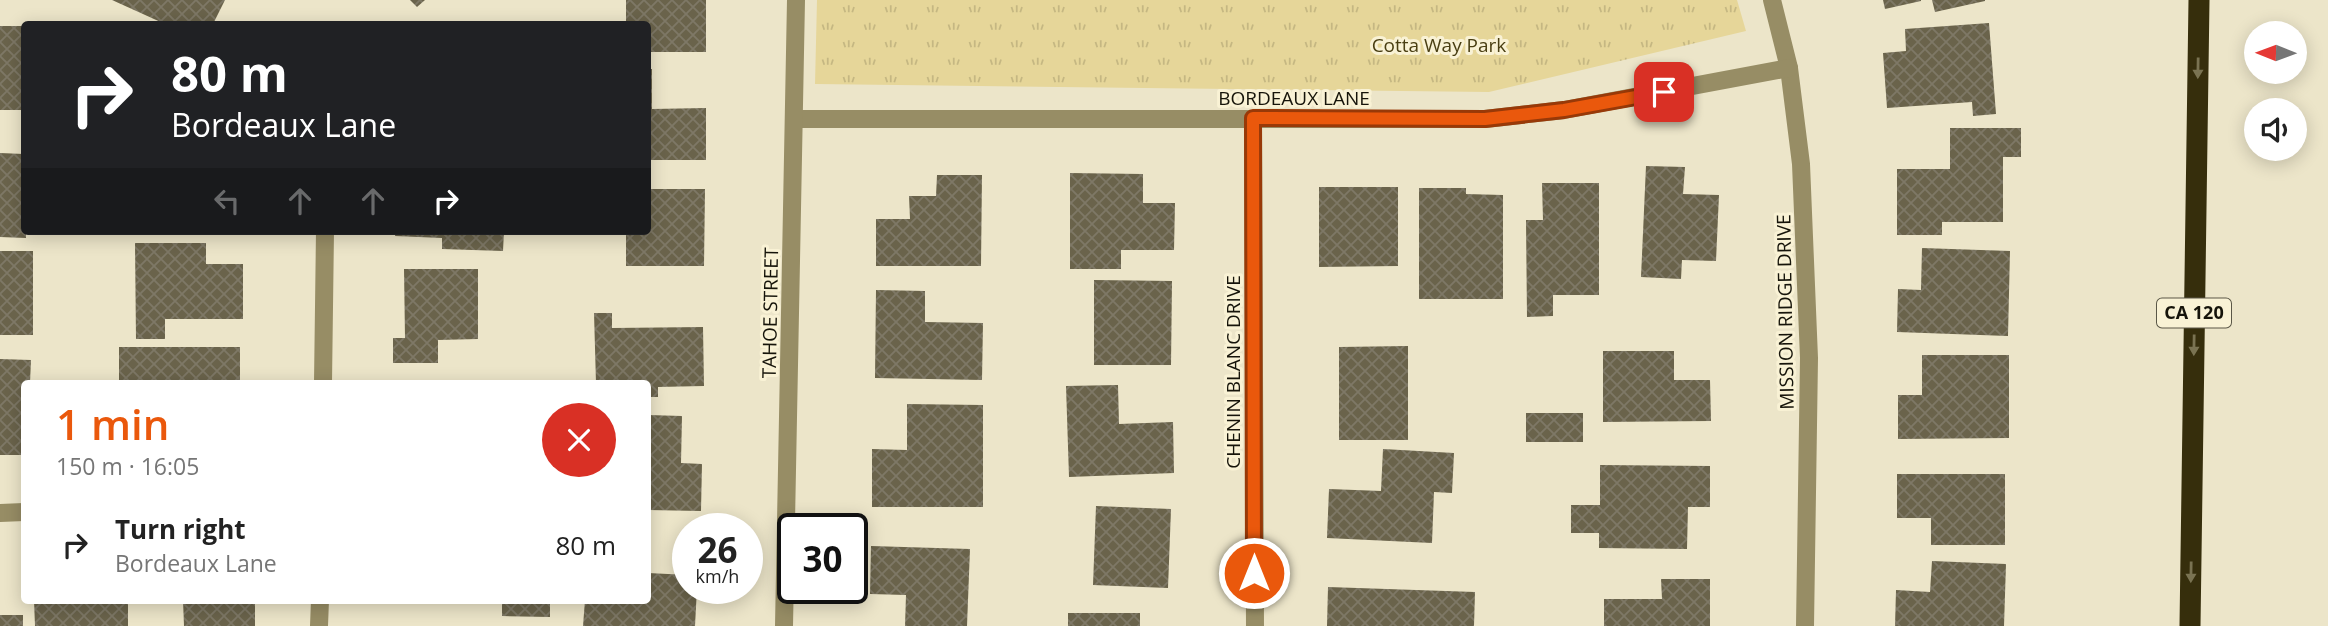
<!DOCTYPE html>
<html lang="en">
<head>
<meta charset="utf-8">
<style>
  :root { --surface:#fff; --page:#f6f6f6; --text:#222; --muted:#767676; --accent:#ea580c }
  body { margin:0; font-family:"Open Sans",sans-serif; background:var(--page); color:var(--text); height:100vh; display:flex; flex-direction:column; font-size:26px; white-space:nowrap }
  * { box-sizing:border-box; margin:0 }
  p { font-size:23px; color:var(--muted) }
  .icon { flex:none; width:38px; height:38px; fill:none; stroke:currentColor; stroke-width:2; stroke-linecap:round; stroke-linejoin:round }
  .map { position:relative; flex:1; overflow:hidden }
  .panel { position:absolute; left:21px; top:380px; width:630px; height:224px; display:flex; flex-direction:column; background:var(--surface); border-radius:7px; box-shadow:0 4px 18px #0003 }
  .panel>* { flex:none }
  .top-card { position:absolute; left:21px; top:21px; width:630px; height:214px; border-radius:7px; box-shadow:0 4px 18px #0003; background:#202124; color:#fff; overflow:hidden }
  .needle { width:46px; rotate:271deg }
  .controls { position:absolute; left:2244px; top:21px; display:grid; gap:14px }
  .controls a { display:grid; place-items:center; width:63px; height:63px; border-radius:50%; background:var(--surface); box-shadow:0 4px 18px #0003; font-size:35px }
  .speed { position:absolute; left:672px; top:513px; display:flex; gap:14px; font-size:35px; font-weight:700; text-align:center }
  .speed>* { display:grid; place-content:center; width:91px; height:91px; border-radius:50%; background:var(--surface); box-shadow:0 4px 18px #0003; line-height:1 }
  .speed small { font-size:18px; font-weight:400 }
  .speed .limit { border:4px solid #111; border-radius:10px; background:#fff; color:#111 }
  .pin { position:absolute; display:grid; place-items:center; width:60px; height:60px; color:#fff; margin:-30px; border-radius:14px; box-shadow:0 4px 10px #0006 }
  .me { position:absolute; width:77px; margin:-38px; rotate:0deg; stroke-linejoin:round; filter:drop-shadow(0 0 5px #0008) }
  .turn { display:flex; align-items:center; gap:24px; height:147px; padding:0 35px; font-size:32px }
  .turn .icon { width:91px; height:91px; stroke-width:2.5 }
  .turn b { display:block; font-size:49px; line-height:60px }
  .lanes { display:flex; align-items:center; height:66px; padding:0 35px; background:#0003; justify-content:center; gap:35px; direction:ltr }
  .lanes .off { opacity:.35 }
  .round { display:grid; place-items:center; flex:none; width:74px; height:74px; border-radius:37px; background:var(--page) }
  .headline { display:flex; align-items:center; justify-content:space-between; height:119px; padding:0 35px }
  h1 { font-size:42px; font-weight:600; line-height:52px; color:var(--accent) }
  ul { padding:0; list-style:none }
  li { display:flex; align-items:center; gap:21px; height:91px; padding:0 35px }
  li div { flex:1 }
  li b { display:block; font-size:26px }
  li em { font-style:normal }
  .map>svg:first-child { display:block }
  .park { fill:url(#park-tufts) }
  .building { fill:url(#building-cross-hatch) }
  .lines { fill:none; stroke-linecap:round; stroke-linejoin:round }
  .minor { stroke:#978d65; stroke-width:18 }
  .highway { stroke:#362e0c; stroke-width:21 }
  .oneway { fill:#7a7352 }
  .route-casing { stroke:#983908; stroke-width:18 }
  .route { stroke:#ea580c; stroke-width:12 }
  .labels { text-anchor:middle; stroke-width:6; stroke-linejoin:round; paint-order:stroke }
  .shield { fill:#f9f2d5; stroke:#5a5747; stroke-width:2 }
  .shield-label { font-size:18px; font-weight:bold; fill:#16140a }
  .park-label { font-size:19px; fill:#4a3f13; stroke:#f9f2d5 }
  .street-label { font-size:19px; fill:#16140a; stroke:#f9f2d5 }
</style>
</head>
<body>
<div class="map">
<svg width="2328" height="626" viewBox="0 0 2328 626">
  <defs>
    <pattern id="park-tufts" width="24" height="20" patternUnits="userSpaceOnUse" patternTransform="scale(1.75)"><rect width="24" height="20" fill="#e6d699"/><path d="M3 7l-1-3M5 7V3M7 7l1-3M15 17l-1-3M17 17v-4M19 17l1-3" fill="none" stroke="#c5b782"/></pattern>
    <pattern id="building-cross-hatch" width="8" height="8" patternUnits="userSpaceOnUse" patternTransform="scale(1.75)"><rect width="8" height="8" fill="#6a634b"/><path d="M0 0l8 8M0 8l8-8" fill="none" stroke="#7e7866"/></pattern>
  </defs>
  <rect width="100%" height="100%" fill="#ece5c9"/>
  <polygon class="park" points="817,0 1737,0 1746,31 1489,92 815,84"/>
  <g class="building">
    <polygon points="112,0 225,0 213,24 165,24"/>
    <polygon points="410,0 425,0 417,7"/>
    <polygon points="626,0 706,0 706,52 648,52 648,24 626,24"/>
    <polygon points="1883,0 1921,0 1921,1 1885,9"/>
    <polygon points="1932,0 1985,0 1985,1 1935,12"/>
    <polygon points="1989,23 1996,114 1973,116 1972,102 1887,108 1883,53 1906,51 1905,29"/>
    <rect x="0" y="26" width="24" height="84"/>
    <polygon points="648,69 652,69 652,109 706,108 706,160 648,160"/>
    <polygon points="1950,128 2021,128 2021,157 2003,157 2003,222 1942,222 1942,235 1897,235 1897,169 1950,169"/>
    <polygon points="0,153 24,154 26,238 0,237"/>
    <polygon points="1646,166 1685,167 1683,194 1719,195 1716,261 1682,260 1681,279 1641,277"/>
    <polygon points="1070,173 1143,174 1143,203 1175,203 1174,250 1121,250 1121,269 1070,269"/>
    <polygon points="937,175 982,175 981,266 876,266 876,219 910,219 909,196 936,196"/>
    <polygon points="1542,183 1599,183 1599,295 1553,295 1553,316 1527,317 1526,220 1543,220"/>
    <polygon points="1319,187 1398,187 1398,266 1319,267"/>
    <polygon points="1419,188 1466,188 1466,194 1503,195 1503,299 1419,299"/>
    <polygon points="648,189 705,189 704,266 626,266 626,231 648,231"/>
    <polygon points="395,231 504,231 503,251 442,249 442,238 395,236"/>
    <polygon points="135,243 206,243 206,264 243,264 243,319 165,319 165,339 136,339"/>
    <polygon points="1922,248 2010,251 2008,336 1897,332 1898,289 1921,290"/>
    <rect x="0" y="251" width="33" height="84"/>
    <polygon points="404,269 478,269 478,339 438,340 438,363 393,363 393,338 405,338"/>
    <polygon points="1094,280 1172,281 1171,365 1094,365"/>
    <polygon points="876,290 925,291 925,322 983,323 982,380 875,378"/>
    <polygon points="594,313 612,313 612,328 703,327 704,386 658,387 658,397 648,397 648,383 596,383"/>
    <polygon points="1408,346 1408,440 1339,440 1339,347"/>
    <rect x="119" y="347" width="121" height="36"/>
    <polygon points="1603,351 1674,351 1674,380 1710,380 1711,421 1603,422"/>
    <polygon points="1922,355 2009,355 2009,438 1898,439 1898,395 1922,395"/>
    <polygon points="0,359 31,360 30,383 24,383 24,455 0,455"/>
    <polygon points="1118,385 1119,424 1173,422 1174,473 1069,477 1066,386"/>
    <polygon points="907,404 983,405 983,507 872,507 872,449 907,450"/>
    <rect x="1526" y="413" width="57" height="29"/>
    <polygon points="648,415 682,416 681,463 702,464 701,511 648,510"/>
    <polygon points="1383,449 1454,453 1452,493 1434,492 1432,543 1327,538 1329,489 1381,491"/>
    <polygon points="1600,465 1710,466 1710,507 1688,507 1687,549 1599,548 1599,533 1571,533 1571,505 1600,505"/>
    <polygon points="1897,474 2005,474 2005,545 1931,545 1931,518 1897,518"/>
    <polygon points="1096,506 1171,509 1168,588 1093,585"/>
    <polygon points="871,546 970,549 967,626 905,626 906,595 870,594"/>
    <polygon points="1932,561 2006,564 2004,626 1895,626 1896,590 1930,592"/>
    <polygon points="648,573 688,575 688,588 697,588 695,626 583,626 585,600 648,600"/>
    <polygon points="1661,579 1710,579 1710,626 1604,626 1604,599 1662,599"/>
    <polygon points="1328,587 1475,592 1474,626 1327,626"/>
    <polygon points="34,600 128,600 128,626 35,626"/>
    <polygon points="183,600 255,600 255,626 184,626"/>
    <polygon points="502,600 550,600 550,617 502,616"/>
    <rect x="1068" y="613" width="72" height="13"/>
    <rect x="0" y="615" width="23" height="11"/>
  </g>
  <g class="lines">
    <g class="minor">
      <polyline points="1772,0 1789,68 1801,164 1809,358 1805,626"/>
      <polyline points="795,119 1485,119 1564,110 1789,68"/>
      <polyline points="1253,119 1255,626"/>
      <polyline points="323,383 325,231"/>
      <polyline points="0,513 24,512"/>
      <polyline points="319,626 320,600"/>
      <polyline points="784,626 796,0"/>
    </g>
    <polyline class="highway" points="2190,626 2199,0"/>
  </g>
  <defs><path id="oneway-solid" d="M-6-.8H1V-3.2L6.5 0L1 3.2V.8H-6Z" transform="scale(1.75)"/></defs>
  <g class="oneway">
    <use href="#oneway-solid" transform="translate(2198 68) rotate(91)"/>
    <use href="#oneway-solid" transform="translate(2194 345) rotate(91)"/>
    <use href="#oneway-solid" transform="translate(2191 572) rotate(91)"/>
  </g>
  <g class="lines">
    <g class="route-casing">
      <polyline id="route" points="1254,573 1253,118 1485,119 1564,110 1664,92"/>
    </g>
    <use href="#route" class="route"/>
  </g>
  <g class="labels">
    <rect class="shield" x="2157" y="298.5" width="74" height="29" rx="5"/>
    <g class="shield-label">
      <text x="2194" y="319">CA 120</text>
    </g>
    <g class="park-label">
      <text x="1439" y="52">Cotta Way Park</text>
    </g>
    <g class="street-label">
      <text x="1294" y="105">BORDEAUX LANE</text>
      <text transform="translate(1785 312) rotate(-91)" y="7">MISSION RIDGE DRIVE</text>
      <text transform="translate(770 313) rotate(-89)" y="7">TAHOE STREET</text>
      <text transform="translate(1233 372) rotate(-90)" y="7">CHENIN BLANC DRIVE</text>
    </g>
  </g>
</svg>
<div class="controls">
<a><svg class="needle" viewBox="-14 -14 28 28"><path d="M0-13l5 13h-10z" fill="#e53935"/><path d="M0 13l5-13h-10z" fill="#767676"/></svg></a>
<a><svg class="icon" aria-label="sound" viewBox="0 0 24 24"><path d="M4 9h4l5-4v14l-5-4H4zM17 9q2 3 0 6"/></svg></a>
</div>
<div class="speed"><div>26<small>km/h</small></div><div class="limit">30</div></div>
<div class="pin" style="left:1664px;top:92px;background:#d93025"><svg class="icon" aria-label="arrive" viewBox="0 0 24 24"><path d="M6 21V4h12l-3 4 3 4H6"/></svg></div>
<svg class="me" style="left:1254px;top:573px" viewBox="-20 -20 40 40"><circle r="17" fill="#ea580c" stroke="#fff" stroke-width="3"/><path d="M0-11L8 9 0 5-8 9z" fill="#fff"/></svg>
<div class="top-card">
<div class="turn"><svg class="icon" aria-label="right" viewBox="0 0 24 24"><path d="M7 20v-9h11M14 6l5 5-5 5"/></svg><div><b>80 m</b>Bordeaux Lane</div></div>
<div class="lanes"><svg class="icon off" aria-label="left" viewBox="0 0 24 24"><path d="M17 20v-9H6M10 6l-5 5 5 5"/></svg><svg class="icon off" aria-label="ahead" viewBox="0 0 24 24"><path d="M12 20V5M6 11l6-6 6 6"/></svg><svg class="icon off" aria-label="ahead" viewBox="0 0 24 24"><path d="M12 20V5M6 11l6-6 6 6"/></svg><svg class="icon" aria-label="right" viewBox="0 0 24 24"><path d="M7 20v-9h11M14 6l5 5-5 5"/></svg></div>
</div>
<section class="panel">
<div class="headline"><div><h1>1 min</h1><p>150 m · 16:05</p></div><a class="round" style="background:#d93025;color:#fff"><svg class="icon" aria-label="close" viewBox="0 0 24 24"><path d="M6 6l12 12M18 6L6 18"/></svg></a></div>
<ul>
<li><svg class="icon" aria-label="right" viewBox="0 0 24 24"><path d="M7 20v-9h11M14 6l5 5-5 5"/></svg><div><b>Turn right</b><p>Bordeaux Lane</p></div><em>80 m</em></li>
</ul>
</section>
</div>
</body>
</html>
